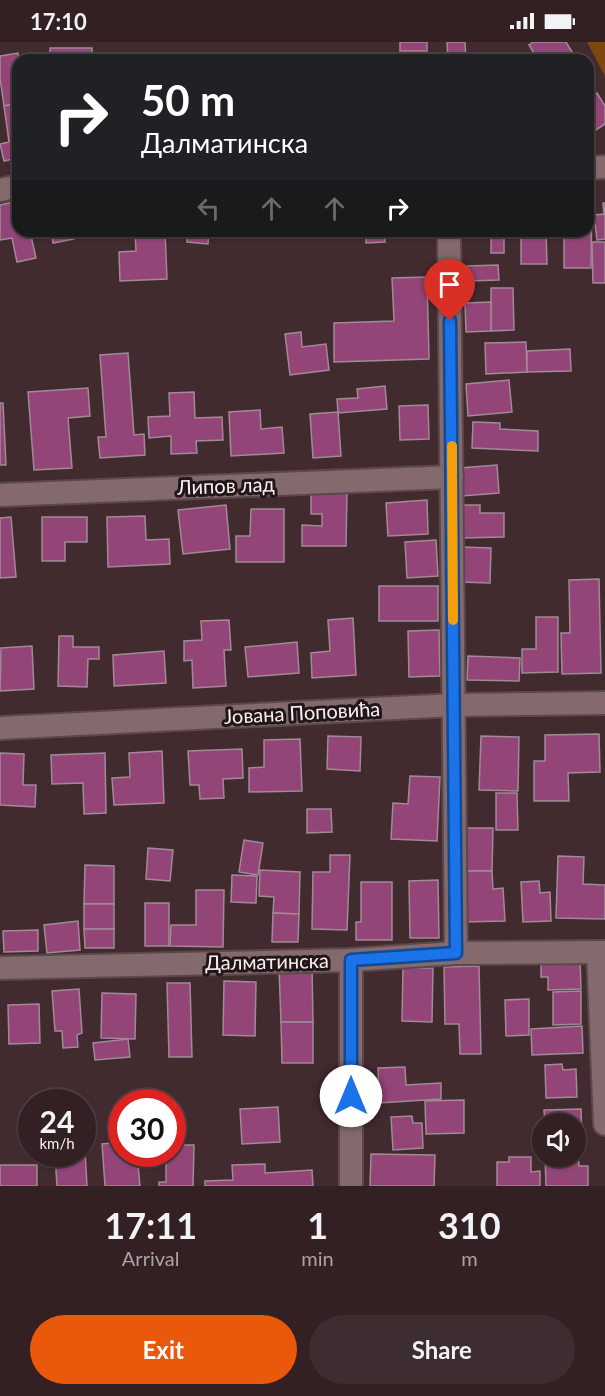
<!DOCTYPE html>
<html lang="en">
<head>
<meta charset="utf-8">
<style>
  :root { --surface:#322023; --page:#3d2d30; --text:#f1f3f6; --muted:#a8a3a6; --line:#4d3e41; --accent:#ea580c }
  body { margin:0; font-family:Lato,sans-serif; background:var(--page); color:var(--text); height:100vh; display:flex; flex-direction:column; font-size:22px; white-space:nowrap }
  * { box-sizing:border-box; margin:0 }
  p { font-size:20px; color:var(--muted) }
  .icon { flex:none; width:33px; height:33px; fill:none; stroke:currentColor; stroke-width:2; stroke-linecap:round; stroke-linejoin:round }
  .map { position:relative; height:1144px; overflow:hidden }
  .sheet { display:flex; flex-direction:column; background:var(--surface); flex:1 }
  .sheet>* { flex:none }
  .hud { position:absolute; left:12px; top:12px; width:582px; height:183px; border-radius:18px; box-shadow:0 2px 4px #0004,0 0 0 2px var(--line); background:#202124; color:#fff; overflow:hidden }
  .fabs { position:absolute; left:532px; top:1071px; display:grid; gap:12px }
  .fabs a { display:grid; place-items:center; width:54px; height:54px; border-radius:50%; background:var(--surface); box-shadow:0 2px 4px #0004,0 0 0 2px var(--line); font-size:30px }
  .speed { position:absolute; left:18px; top:1047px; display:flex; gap:12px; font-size:30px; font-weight:700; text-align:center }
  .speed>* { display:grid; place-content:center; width:78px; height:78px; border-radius:50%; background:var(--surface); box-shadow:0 2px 4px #0004,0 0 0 2px var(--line); line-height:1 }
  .speed small { font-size:15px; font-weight:400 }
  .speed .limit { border:9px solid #d22; background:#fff; color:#111 }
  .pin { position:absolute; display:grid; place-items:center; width:51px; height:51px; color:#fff; margin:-62px -26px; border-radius:50% 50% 50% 0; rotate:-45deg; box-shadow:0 0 6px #0007 }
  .pin .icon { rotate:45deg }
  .me { position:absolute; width:66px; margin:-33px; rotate:0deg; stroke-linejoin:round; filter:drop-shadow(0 0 4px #0008) }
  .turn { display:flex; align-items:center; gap:21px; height:126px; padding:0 30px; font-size:27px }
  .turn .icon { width:78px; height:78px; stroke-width:2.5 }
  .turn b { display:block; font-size:42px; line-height:51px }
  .lanes { display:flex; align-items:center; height:57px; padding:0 30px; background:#0003; justify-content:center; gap:30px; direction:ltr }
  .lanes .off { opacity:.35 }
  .eta { display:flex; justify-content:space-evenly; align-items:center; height:102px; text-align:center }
  .eta b { font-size:36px; font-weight:700; line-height:42px }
  .cta { display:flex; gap:12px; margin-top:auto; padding:12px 30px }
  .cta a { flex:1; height:69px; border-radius:36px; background:var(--accent); color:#fff; font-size:24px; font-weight:700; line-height:69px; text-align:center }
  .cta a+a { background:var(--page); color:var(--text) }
  .status { display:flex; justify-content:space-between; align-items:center; height:42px; padding:0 30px; background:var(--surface); direction:ltr }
  .status svg { height:16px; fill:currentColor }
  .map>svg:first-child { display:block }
  .green { fill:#7e4712 }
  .building { fill:#944578; stroke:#a18997; stroke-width:1.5 }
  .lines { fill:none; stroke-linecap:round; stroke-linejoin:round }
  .street-casing { stroke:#5b484b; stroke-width:26 }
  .street { stroke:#846a6d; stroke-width:22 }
  .route-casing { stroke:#114b97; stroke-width:15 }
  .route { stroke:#1a73e8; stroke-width:10 }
  .slow { stroke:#f59e0b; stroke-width:10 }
  .labels { text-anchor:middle; stroke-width:6; stroke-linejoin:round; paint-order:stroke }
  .street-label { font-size:20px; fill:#feeef0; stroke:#211718 }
</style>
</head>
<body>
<div class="status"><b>17:10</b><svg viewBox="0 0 49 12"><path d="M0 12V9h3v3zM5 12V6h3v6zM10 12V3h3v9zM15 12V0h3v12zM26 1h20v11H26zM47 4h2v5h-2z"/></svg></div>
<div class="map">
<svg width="605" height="1144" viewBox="0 0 605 1144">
  <rect width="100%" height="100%" fill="#422b2f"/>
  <polygon class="green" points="587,0 605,0 605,34"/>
  <g class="building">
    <rect x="400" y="0" width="27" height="9"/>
    <polygon points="447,0 465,0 466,18 448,18"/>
    <polygon points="533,0 566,0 577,18 538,18 529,3"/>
    <rect x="50" y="6" width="42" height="12"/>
    <polygon points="18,11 19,18 18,18 18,61 4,64 0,36 0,14"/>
    <polygon points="597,51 605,64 605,82 588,93 588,56"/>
    <polygon points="18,61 18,116 4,119 0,102 9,100 4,64"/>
    <polygon points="588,140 592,140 591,226 564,226 564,189 588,189"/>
    <polygon points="18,159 18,189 30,189 36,216 17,220 12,196 0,198 0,163"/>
    <polygon points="603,161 605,161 605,197 597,198 594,173 604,172"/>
    <polygon points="51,189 72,189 74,197 53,201"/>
    <polygon points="165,189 167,237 120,239 119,210 136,209 135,190"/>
    <polygon points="188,189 209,189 208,202 187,200"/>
    <polygon points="366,189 385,189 385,200 366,201"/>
    <rect x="491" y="189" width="13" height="22"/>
    <polygon points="521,189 546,189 547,222 521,222"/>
    <polygon points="592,200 605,200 605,241 593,241"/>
    <polygon points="498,223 499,238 467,239 467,224"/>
    <polygon points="427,235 429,317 334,320 334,281 394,279 392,236"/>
    <polygon points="491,246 513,246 514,288 491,289"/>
    <polygon points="491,260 491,289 466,290 465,261"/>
    <polygon points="301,290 302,305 326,302 329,328 290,333 285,292"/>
    <polygon points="526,300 527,330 486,332 485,301"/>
    <polygon points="570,307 571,329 527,330 527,309"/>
    <polygon points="128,311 134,393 144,392 145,413 100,416 98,395 106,395 100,313"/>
    <polygon points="509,338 512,370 468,374 466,342"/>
    <polygon points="385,344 387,367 338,371 337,357 358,356 357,347"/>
    <polygon points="88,346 90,374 68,376 72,426 34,428 28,350"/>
    <polygon points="194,350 195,376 222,375 223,398 196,399 197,411 171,412 171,394 149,396 148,375 170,374 169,351"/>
    <polygon points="0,361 3,361 6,423 0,423"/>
    <polygon points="428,363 429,397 400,398 399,364"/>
    <polygon points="260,368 261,387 282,385 284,411 231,414 229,370"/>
    <polygon points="338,370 341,414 313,416 310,372"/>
    <polygon points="473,380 500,381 500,387 538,389 538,409 472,406"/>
    <polygon points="497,423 499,451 462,454 460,426"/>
    <polygon points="311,449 347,449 346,504 302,504 302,483 322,484 322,472 311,472"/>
    <polygon points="427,458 428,492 388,494 386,461"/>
    <polygon points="226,463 230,507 183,512 178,468"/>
    <polygon points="461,463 480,463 480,471 504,471 504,495 461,496"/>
    <polygon points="251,467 284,467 284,520 236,520 236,494 250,494"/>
    <polygon points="145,474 146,498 169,497 170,522 108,525 107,475"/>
    <polygon points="11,475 16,535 0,536 0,476"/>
    <polygon points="42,475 87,475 87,500 65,500 65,519 42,519"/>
    <polygon points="436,498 438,534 407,536 405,500"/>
    <polygon points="461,505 491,506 490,541 460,540"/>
    <polygon points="599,537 601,631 562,632 561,591 570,591 569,538"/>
    <rect x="379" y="544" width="59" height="35"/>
    <polygon points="536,575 558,575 558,630 522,631 522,607 536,607"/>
    <polygon points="353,576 356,633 312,636 311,611 330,609 328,578"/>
    <polygon points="229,578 231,608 224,608 226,644 193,646 192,618 184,619 184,599 202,598 201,579"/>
    <polygon points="439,588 440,634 409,635 408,589"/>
    <polygon points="59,594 73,594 73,605 99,605 99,617 88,617 87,645 58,644"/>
    <polygon points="297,600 299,631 248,635 245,605"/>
    <polygon points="32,604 34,647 0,649 1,606"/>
    <polygon points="164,609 166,641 114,644 113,613"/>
    <polygon points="468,614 520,616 519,639 467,638"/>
    <polygon points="599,692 600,730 568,731 569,759 534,759 534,719 545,719 545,693"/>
    <polygon points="328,694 361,695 360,729 327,727"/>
    <polygon points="481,694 519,695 518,749 479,748"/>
    <polygon points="300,697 302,749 249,750 249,726 264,725 264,698"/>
    <polygon points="242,707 243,736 223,737 224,756 200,757 199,743 190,743 188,709"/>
    <polygon points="162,709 164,761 114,763 112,736 130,735 129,711"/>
    <polygon points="0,711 24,712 23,743 36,743 35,765 0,763"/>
    <polygon points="105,711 106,771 84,772 83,741 52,742 51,713"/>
    <polygon points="410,734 440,735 437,799 391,797 393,761 408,762"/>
    <polygon points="496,751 517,751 518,788 496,788"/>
    <polygon points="307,767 331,767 332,790 307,791"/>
    <polygon points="463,786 493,786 492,829 462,829"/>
    <polygon points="244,798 263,801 258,833 239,830"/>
    <polygon points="148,806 173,808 170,839 146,837"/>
    <polygon points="330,813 350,813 347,888 312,887 313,830 330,830"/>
    <polygon points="558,814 584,815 583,842 605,843 605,877 556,876"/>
    <polygon points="85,823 114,824 114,862 84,862"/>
    <polygon points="260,828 300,830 299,872 273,871 274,855 259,854"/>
    <polygon points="462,829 492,829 493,847 503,846 505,879 463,880"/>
    <polygon points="232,833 257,834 256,861 231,860"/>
    <polygon points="438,838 439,896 410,896 409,839"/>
    <polygon points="539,839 540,851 550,850 551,879 523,880 521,840"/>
    <polygon points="361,840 392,840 392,898 356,898 356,880 361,880"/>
    <polygon points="196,848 224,848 223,905 170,904 171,883 196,883"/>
    <rect x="145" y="861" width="24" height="43"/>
    <rect x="84" y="862" width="30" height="25"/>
    <polygon points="273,871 299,872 298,900 272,900"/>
    <polygon points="78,879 80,908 47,911 44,883"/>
    <polygon points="84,887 114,887 114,906 85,906"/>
    <polygon points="38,888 38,909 4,910 3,889"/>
    <polygon points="580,916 581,947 548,948 548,935 541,935 541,917"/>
    <polygon points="479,924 481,1012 460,1012 459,982 445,982 444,925"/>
    <polygon points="312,925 313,980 281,980 279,927"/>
    <polygon points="403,926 433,926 432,980 402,979"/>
    <polygon points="224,939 256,940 255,994 223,993"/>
    <polygon points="167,941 190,941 192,1015 169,1015"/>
    <polygon points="79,947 82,991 77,993 78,1005 63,1006 62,989 55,989 52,949"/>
    <polygon points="581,949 581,982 553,983 553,950"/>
    <polygon points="102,951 136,952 135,997 101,996"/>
    <polygon points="529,957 529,993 506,994 505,958"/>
    <polygon points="39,962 40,1001 9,1002 8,963"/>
    <polygon points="281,980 313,980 313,1021 282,1021"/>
    <polygon points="582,984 583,1011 532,1013 531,987"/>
    <polygon points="128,997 130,1015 95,1018 93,1001"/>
    <polygon points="562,1022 563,1028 576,1027 577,1055 546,1056 545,1023"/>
    <polygon points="405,1025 406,1043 441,1041 441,1057 379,1061 378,1026"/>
    <polygon points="464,1058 464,1091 426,1092 425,1059"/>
    <polygon points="278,1065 280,1100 242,1102 240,1067"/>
    <polygon points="581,1067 582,1100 576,1100 576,1082 545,1082 544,1068"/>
    <polygon points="412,1074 413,1081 422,1081 423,1106 393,1108 391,1075"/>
    <polygon points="82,1090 84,1090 87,1144 57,1144 55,1112 82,1112"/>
    <polygon points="122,1100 122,1112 137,1112 140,1144 105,1144 102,1102"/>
    <polygon points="172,1103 194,1103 193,1144 159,1144 159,1140 166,1140 166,1112 172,1112"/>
    <polygon points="576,1109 578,1109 579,1124 588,1124 588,1144 546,1144 545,1114 576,1114"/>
    <polygon points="371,1112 435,1113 434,1144 370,1144"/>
    <polygon points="509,1115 531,1115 531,1130 540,1129 540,1144 497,1144 497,1120 509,1120"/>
    <polygon points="265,1122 265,1131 312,1128 313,1144 205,1144 205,1139 233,1138 232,1123"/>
    <rect x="0" y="1123" width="37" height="21"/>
  </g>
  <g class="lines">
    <g class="street-casing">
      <g id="street">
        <polyline points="588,126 605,125"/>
        <polyline points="0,148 18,144"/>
        <polyline points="449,189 456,911"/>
        <polyline points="0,453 452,435"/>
        <polyline points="0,686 454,663 605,661"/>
        <polyline points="598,910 605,1082"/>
        <polyline points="351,918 351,1144"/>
        <polyline points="0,926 351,918 456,911 605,910"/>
      </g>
    </g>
    <use href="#street" class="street"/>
  </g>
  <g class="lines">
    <g class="route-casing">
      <polyline id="route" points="351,1054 351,918 456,911 450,279"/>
    </g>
    <use href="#route" class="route"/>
    <polyline class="slow" points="452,404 453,578"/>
  </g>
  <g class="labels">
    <g class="street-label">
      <text transform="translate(226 444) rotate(-2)" y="7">Липов лад</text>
      <text transform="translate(302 671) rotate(-3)" y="7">Јована Поповића</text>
      <text transform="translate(267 920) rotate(-1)" y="7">Далматинска</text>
    </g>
  </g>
</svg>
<div class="fabs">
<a><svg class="icon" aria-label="sound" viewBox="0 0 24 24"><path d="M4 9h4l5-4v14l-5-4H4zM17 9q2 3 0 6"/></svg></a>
</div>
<div class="speed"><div>24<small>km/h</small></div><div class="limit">30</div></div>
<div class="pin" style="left:450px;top:279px;background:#d93025"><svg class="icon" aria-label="arrive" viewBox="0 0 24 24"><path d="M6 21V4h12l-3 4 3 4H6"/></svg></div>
<svg class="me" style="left:351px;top:1054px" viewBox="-20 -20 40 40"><circle r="19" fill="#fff"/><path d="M0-13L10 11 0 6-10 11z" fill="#1a73e8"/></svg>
<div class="hud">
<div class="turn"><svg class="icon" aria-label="right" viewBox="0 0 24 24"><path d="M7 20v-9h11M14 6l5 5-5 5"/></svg><div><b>50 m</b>Далматинска</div></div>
<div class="lanes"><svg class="icon off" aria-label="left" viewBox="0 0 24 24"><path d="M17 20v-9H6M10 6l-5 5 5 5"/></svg><svg class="icon off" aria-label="ahead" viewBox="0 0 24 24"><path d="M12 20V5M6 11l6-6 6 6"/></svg><svg class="icon off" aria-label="ahead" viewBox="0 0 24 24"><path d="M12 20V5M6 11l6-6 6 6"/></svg><svg class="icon" aria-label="right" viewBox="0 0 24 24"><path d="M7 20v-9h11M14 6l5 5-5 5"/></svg></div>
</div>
</div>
<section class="sheet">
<div class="eta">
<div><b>17:11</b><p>Arrival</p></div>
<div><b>1</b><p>min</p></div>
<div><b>310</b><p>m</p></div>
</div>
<div class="cta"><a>Exit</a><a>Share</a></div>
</section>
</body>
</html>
